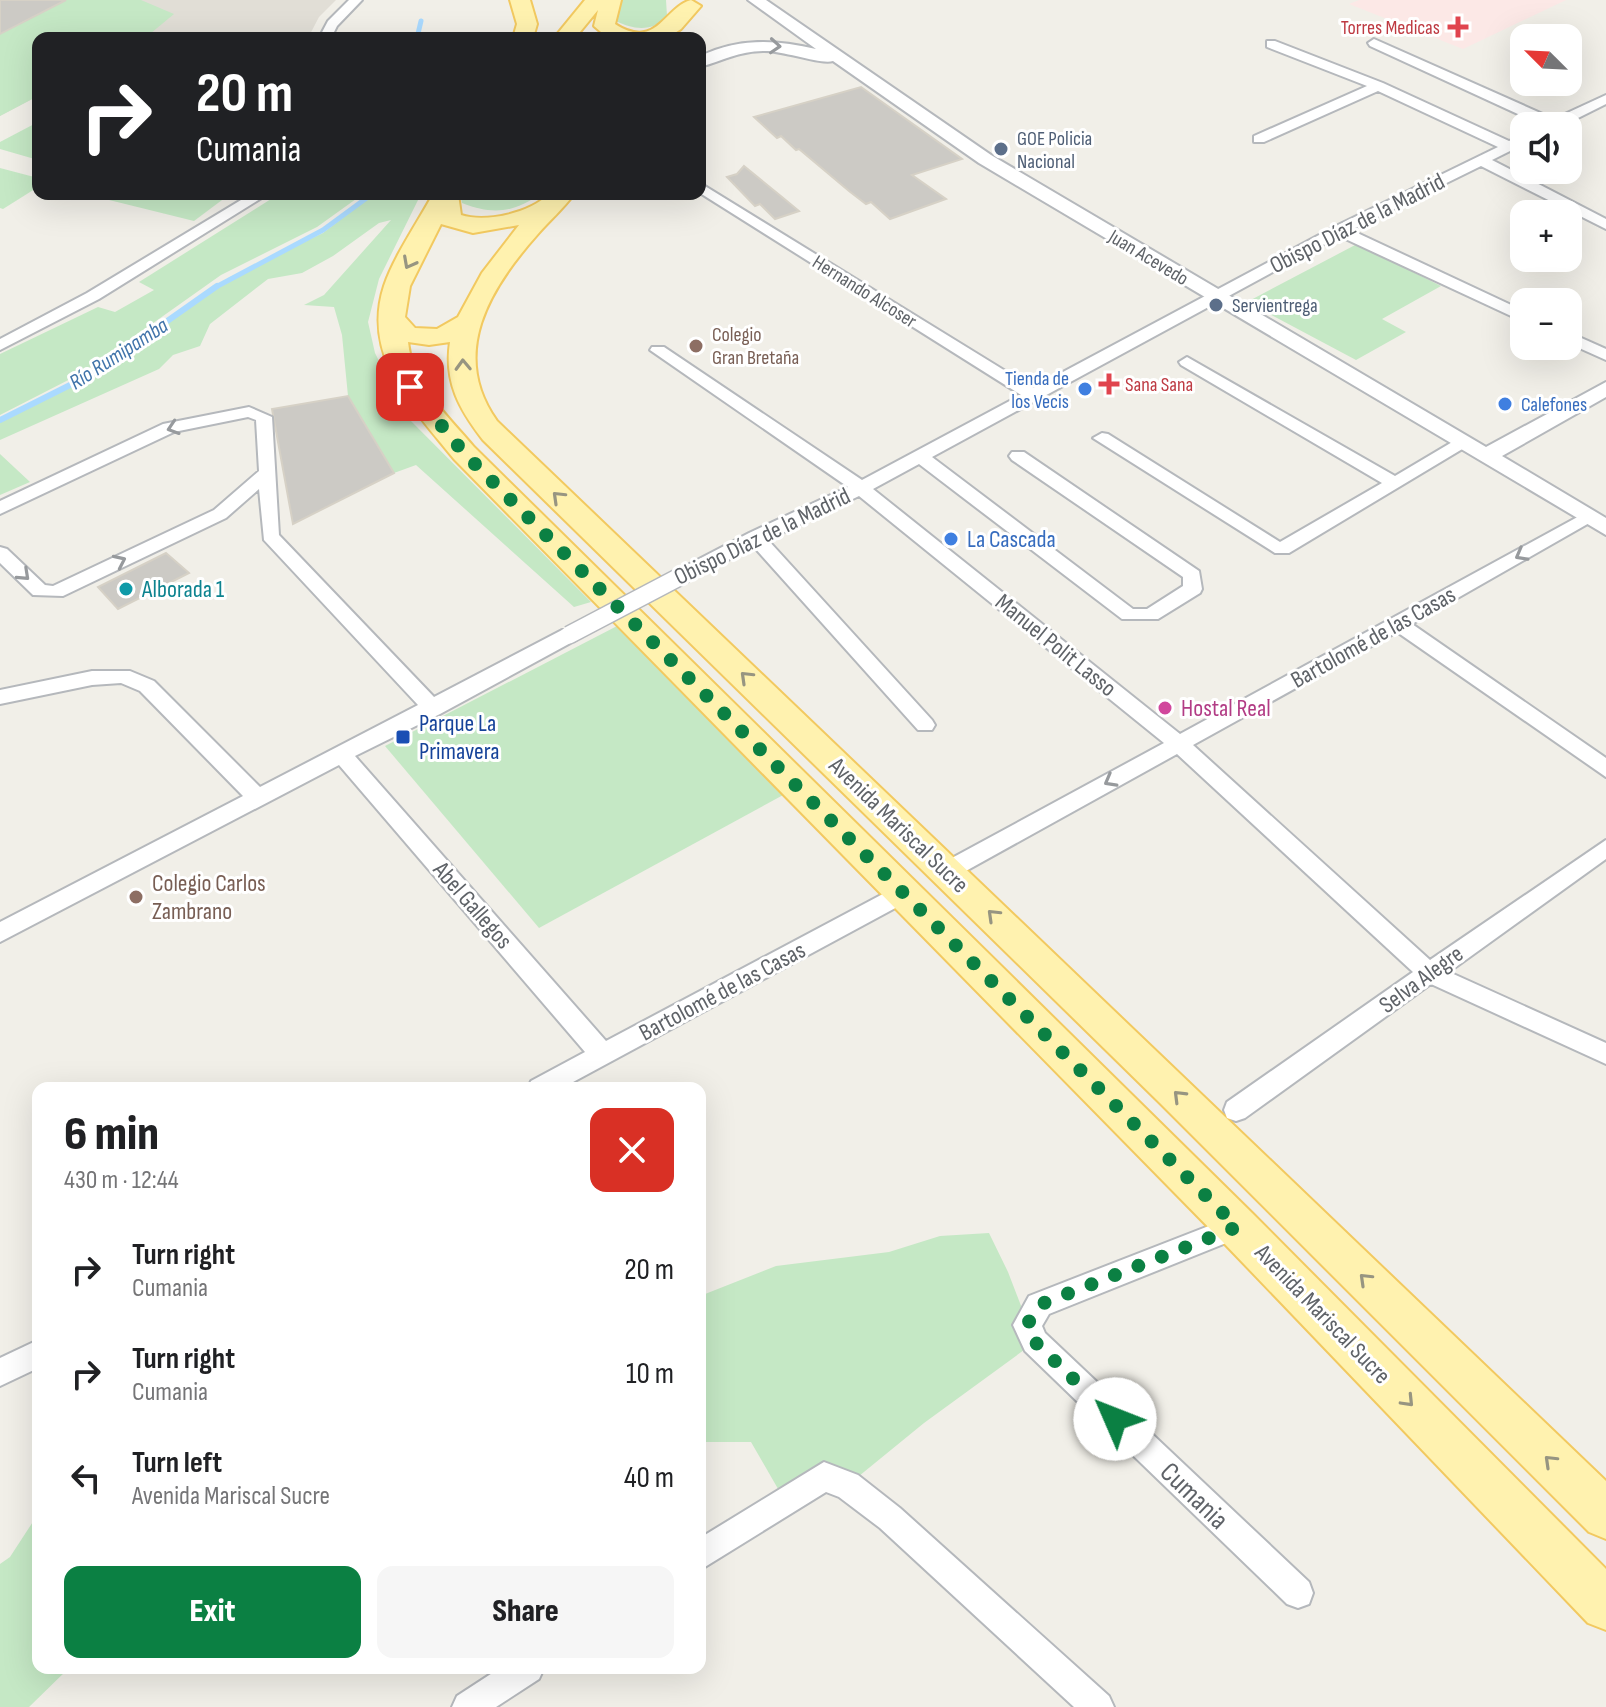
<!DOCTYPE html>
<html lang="en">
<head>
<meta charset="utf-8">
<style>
  :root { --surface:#fff; --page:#f6f6f6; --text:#202124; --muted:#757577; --accent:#0b8043 }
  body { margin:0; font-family:"Sofia Sans Condensed",sans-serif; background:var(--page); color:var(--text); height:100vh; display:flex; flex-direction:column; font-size:30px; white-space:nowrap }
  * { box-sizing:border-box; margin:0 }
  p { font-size:26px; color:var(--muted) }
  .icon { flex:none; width:44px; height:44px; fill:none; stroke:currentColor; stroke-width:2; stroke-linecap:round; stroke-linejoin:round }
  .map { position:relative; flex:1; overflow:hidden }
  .side { position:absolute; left:32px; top:1082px; width:674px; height:592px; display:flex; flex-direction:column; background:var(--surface); border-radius:16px; box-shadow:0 8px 32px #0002 }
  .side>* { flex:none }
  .guide { position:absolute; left:32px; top:32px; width:674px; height:168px; border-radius:16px; box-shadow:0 8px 32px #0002; background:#202124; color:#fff; overflow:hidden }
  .needle { width:52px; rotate:294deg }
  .controls { position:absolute; left:1510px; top:24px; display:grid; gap:16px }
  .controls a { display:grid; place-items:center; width:72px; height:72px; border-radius:16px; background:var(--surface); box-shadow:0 8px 32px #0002; font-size:40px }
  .pin { position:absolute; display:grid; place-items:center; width:68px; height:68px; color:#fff; margin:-34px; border-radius:16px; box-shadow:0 4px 12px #0006 }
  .me { position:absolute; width:88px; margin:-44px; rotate:314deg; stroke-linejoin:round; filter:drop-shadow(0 0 6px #0008) }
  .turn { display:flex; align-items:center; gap:28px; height:168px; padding:0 32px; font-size:36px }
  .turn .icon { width:104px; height:104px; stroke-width:2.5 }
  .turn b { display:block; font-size:56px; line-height:68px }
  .round { display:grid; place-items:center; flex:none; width:84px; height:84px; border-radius:16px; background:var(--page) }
  .overview { display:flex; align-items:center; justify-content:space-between; height:136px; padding:0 32px }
  h1 { font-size:48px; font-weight:800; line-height:60px }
  .action { display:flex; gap:16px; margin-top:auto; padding:16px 32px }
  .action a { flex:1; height:92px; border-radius:16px; background:var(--accent); color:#fff; font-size:32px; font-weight:800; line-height:92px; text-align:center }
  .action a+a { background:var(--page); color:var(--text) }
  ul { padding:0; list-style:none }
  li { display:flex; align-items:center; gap:24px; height:104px; padding:0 32px }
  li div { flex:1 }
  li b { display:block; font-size:30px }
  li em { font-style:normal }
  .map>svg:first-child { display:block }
  .education { fill:#e1ded6 }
  .medical { fill:#fce8e6 }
  .green { fill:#c5e8c5 }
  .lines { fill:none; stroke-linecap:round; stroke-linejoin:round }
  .stream-far1 { stroke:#aadaff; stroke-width:5 }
  .stream { stroke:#aadaff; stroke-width:6 }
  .building { fill:#cccac5; stroke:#d6d1c6; stroke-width:2 }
  .minor-casing { stroke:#b5b8bc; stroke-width:4 }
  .tertiary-casing { stroke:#b5b8bc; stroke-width:4 }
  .primary-casing { stroke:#f2c960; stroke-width:4 }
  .minor { fill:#fff; fill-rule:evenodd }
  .tertiary { fill:#fff; fill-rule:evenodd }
  .primary { fill:#fff2af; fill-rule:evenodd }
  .minor-bridge-casing { stroke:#b5b8bc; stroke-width:20; stroke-linecap:butt }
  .minor-bridge { stroke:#fff; stroke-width:17 }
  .oneway { stroke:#979a9d }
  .oneway2 { stroke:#979581 }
  .route { stroke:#0b8043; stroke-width:14; stroke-dasharray:0 25.2 }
  .health-dot { fill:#e0444e; stroke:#fff; stroke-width:3 }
  .service-dot { fill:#5c6f8a; stroke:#fff; stroke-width:3 }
  .education-dot { fill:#8d6e63; stroke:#fff; stroke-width:3 }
  .shop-dot { fill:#3f7fe0; stroke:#fff; stroke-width:3 }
  .culture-dot { fill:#0f9aa8; stroke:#fff; stroke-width:3 }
  .hotel-dot { fill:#d1479c; stroke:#fff; stroke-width:3 }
  .transit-dot { fill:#1a4fb4; stroke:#fff; stroke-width:3 }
  .labels { text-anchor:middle; stroke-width:6; stroke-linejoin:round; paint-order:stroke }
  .far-health-label { font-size:20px; fill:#be3a42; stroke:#fff; text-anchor:end }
  .far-service-label { font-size:20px; fill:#4e5e75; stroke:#fff; text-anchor:start }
  .far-street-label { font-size:20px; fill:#5f6368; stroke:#fff }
  .far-education-label { font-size:20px; fill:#785e54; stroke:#fff; text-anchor:start }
  .far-shop-label { font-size:20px; fill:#366cbe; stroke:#fff; text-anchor:end }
  .far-water-label { font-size:22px; font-style:italic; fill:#4174aa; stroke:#fff }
  .street-label { font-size:24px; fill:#5f6368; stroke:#fff }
  .shop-label { font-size:24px; fill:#366cbe; stroke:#fff; text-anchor:start }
  .culture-label { font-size:24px; fill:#0d838f; stroke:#fff; text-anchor:start }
  .hotel-label { font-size:24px; fill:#b23c85; stroke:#fff; text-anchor:start }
  .transit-label { font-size:24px; fill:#164399; stroke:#fff; text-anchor:start }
  .education-label { font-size:24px; fill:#785e54; stroke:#fff; text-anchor:start }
  .near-street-label { font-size:28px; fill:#5f6368; stroke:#fff }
</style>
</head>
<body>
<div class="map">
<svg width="1606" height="1707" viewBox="0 0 1606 1707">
  <rect width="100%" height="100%" fill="#f1efe8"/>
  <polygon class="education" points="0,0 336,0 319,17 308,38 184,38 155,32 145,38 38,38 38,96 0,116"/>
  <polygon class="medical" points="1359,0 1566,0 1463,49 1349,4"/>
  <g class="green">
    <polygon points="0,0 141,0 174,14 145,38 38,38 38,96 0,116"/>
    <path d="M618,0H666L667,16C654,32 633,30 616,21Z"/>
    <polygon points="38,122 38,160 0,149 0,142"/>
    <polygon points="0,168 38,178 38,187 3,209 0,208"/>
    <polygon points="106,194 230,194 194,221 101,198"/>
    <polygon points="279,194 363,194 317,227 221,275 84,372 0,415 0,354 98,307 115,312 154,290 139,282"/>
    <polygon points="374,194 421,194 379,279 368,322 375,353 407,417 591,602 574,607 416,465 394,473 348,396 342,335 334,307 304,305 324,295 391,220 379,223 333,256 302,273 268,279 210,324 200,346 173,355 159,369 0,440 0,420 92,374 230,277 323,233"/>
    <path d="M460,194H540C514,213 492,215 462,203Z"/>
    <polygon points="1357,244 1441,286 1382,319 1406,332 1356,360 1247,302"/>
    <polygon points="0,454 30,482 0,495"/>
    <polygon points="619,625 785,794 539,928 385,746"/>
    <polygon points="989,1233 1008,1272 1035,1342 924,1423 848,1485 785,1501 751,1442 700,1442 700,1296 776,1266 889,1252 940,1236"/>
    <polygon points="38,1514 38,1668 69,1668 29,1707 0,1707 0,1564 10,1557"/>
  </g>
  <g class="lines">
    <g class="stream-far1">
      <polyline points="417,38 421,21"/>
      <polyline points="214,288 323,230 372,194"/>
    </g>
    <polyline class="stream" points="0,420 92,374 217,286"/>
  </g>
  <g class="building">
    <polygon points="0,0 66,0 0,34"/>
    <polygon points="861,87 962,159 912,175 946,199 890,219 871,202 866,204 849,191 799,149 796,150 781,136 777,138 754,117"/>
    <polygon points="744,166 782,197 799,211 775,219 760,204 755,206 727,177 737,174"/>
    <polygon points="348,396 394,473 293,524 272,409"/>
    <polygon points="166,553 189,573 118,609 98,587"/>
  </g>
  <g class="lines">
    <g class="minor-casing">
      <g id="minor">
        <polygon points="349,0 362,0 337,26 331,38 319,38 328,21"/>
        <polygon points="1374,39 1554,119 1606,95 1606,104 1562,126 1544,126 1370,46 1368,43"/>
        <polygon points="1267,41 1275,41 1383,83 1509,141 1524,135 1524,144 1492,160 1606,219 1606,229 1481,166 1351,230 1524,311 1524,322 1339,236 932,457 1133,609 1147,609 1183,586 1183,577 1012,460 1009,456 1012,452 1024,452 1199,571 1202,589 1200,593 1158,619 1122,619 919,464 873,489 1180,734 1583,514 1589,512 1598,518 1412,624 1606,758 1606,777 1397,632 1193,745 1430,960 1606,840 1606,859 1449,972 1606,1043 1606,1064 1431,984 1245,1118 1236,1121 1227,1118 1224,1110 1227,1102 1413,972 1177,754 955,877 947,879 939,877 936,871 939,865 1164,743 859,496 768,540 932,720 935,725 932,730 918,730 754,547 692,578 678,578 676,574 678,570 749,533 848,487 650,350 652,347 664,347 862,480 1021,395 700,193 700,183 1033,388 1334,227 1498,147 1378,91 1264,142 1254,142 1254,136 1367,86 1267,47"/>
        <polygon points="251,194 268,194 99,299 0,350 0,339 87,293"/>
        <polygon points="1568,332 1606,349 1606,360 1568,343"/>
        <polygon points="1187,357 1395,476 1459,438 1465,437 1474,442 1289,553 1275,553 1093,438 1102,433 1108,434 1280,542 1382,483 1181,365 1179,362"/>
        <polygon points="249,407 272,417 279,535 434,697 562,630 576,630 579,635 576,640 440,714 355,756 606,1041 896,887 904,884 912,887 915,893 912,899 562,1088 528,1088 531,1081 585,1052 339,765 0,942 0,922 243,796 140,691 121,683 92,685 0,704 0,690 92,671 130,671 154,681 260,787 418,705 264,540 259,489 226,518 63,596 33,595 0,563 0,547 7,549 45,585 53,586 214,510 259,471 256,420 248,417 174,432 0,514 0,501 163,424"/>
        <polygon points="1237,1215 1246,1219 1250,1227 1246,1235 1049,1314 1042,1326 1045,1333 1309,1582 1313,1593 1309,1604 1298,1608 1287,1604 1025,1351 1013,1325 1029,1296"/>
        <polygon points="38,1340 38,1368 0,1386 0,1358"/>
        <polygon points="824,1462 858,1475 900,1508 1109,1696 1114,1707 1074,1707 880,1528 839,1497 826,1492 700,1570 700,1538"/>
        <polygon points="500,1668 544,1668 539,1679 496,1707 452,1707 457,1696"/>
      </g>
    </g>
    <g class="tertiary-casing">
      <path id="tertiary" d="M748,0H766L991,155L1486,447L1606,382V397L1502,456L1606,518V535L979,163L833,61C821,65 782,50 763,51C739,51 722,61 700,67V56C738,38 776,39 816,49Z"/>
    </g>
    <g class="primary-casing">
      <g id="primary">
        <polygon points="510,0 530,0 537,24 533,38 513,38 517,24"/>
        <path d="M585,0H621L615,24C657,51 664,7 691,0L701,6L681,29L667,38H608L594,26L598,10L575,38H554Z"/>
        <path d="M433,194H458L461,215C486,223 530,213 549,194H574C563,209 549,221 537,235C490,288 449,354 497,421L1606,1481V1539L1589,1532L1160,1103L483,440C459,409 444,382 450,342L429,345L408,342C412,384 448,416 474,447L1252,1213L1606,1569V1630L1588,1623L1222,1241L454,459C414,409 361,357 384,286C394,256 418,222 433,194ZM441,224L473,233L519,225L482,273L458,317L437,329L415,328L405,317L410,286Z"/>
      </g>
    </g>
    <use href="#minor" class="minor"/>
    <use href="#tertiary" class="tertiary"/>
    <use href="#primary" class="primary"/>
    <g class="minor-bridge-casing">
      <polyline id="minor-bridge" points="569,635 685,574"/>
    </g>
    <use href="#minor-bridge" class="minor-bridge"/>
  </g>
  <defs><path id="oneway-chevron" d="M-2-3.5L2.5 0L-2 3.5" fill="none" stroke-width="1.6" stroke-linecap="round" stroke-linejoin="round" transform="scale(2)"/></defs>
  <g class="oneway">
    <use href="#oneway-chevron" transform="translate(775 46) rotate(4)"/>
    <use href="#oneway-chevron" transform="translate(173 428) rotate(162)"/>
    <use href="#oneway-chevron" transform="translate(1521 555) rotate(151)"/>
    <use href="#oneway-chevron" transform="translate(120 561) rotate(-25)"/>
    <use href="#oneway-chevron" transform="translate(24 575) rotate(43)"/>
    <use href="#oneway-chevron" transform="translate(1110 781) rotate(151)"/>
  </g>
  <g class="oneway2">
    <use href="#oneway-chevron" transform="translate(409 263) rotate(118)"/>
    <use href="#oneway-chevron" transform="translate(463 365) rotate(-92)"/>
    <use href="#oneway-chevron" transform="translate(558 497) rotate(-136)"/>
    <use href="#oneway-chevron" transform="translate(746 677) rotate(-136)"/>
    <use href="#oneway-chevron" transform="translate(993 915) rotate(-136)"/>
    <use href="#oneway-chevron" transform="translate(1179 1096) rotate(-135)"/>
    <use href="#oneway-chevron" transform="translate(1365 1279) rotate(-136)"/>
    <use href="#oneway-chevron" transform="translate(1408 1401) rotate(46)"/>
    <use href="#oneway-chevron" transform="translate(1550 1461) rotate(-136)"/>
  </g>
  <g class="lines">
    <polyline class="route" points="410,387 464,453 1237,1227 1039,1305 1027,1325 1035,1342 1115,1419"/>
  </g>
  <g class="health-dot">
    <path d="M1454 15h8v8h8v8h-8v8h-8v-8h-8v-8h8z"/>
    <path d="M1105 372h8v8h8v8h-8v8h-8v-8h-8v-8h8z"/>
  </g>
  <g class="service-dot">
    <circle cx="1001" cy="149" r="8"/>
    <circle cx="1216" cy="305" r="8"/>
  </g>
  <g class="education-dot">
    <circle cx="696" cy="346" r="8"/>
    <circle cx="136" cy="897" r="8"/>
  </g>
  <g class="shop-dot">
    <circle cx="1085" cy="389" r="8"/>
    <circle cx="1505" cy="404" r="8"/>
    <circle cx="951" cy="539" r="8"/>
  </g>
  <circle class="culture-dot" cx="126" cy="589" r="8"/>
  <circle class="hotel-dot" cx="1165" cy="708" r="8"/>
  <rect class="transit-dot" x="395" y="729" width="16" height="16" rx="4"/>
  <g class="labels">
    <g class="far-health-label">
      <text x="1440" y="34">Torres Medicas</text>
      <text x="1125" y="391" text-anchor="start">Sana Sana</text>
    </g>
    <g class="far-service-label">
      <text x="1017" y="145">GOE Policia<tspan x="1017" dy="23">Nacional</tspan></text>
      <text x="1232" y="312">Servientrega</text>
    </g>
    <g class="far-street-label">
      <text transform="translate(1149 257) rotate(31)" y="7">Juan Acevedo</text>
      <text transform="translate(865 291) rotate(32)" y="7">Hernando Alcoser</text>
    </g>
    <g class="far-education-label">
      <text x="712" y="341">Colegio<tspan x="712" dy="23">Gran Bretaña</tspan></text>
    </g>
    <g class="far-shop-label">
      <text x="1069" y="385">Tienda de<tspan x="1069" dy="23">los Vecis</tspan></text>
      <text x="1521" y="411" text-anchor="start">Calefones</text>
    </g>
    <g class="far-water-label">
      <text transform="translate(118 353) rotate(-33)" y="8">Río Rumipamba</text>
    </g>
    <g class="street-label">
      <text transform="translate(1357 223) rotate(-27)" y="8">Obispo Díaz de la Madrid</text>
      <text transform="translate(762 536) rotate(-26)" y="8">Obispo Díaz de la Madrid</text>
      <text transform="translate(1373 637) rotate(-29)" y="8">Bartolomé de las Casas</text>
      <text transform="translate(1056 645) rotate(39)" y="8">Manuel Polit Lasso</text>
      <text transform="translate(899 825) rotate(44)" y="8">Avenida Mariscal Sucre</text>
      <text transform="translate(473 905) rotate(49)" y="8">Abel Gallegos</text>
      <text transform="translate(1421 979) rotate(-36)" y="8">Selva Alegre</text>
      <text transform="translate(722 991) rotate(-28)" y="8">Bartolomé de las Casas</text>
      <text transform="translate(1323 1314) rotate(46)" y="8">Avenida Mariscal Sucre</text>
    </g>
    <g class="shop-label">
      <text x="967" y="547">La Cascada</text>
    </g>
    <g class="culture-label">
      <text x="142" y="597">Alborada 1</text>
    </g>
    <g class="hotel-label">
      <text x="1181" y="716">Hostal Real</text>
    </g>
    <g class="transit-label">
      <text x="419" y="731">Parque La<tspan x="419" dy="28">Primavera</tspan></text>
    </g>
    <g class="education-label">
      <text x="152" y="891">Colegio Carlos<tspan x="152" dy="28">Zambrano</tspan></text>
    </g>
    <g class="near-street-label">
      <text transform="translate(1195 1495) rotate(44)" y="10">Cumania</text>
    </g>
  </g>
</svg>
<div class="controls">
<a><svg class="needle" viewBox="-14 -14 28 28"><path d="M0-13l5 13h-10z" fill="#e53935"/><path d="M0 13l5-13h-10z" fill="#757577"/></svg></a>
<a><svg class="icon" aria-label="sound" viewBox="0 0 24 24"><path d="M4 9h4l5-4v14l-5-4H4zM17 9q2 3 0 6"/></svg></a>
<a>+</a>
<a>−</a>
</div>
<div class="pin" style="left:410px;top:387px;background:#d93025"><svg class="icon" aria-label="arrive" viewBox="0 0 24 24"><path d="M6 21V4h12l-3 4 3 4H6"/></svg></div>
<svg class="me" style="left:1115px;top:1419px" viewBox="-20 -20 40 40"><circle r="19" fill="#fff"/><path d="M0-13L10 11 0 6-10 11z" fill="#0b8043"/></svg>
<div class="guide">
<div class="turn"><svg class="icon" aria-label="right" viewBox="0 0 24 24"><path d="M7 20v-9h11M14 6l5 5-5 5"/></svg><div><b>20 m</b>Cumania</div></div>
</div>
<section class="side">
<div class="overview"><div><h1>6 min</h1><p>430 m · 12:44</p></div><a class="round" style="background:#d93025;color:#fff"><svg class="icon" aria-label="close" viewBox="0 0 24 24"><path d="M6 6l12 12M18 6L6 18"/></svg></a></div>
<ul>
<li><svg class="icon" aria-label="right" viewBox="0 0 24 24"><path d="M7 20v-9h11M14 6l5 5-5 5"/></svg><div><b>Turn right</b><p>Cumania</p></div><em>20 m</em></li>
<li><svg class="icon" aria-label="right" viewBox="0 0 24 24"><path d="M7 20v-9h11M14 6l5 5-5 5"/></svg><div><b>Turn right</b><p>Cumania</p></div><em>10 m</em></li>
<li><svg class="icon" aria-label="left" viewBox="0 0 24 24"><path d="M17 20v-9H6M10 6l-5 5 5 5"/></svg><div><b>Turn left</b><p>Avenida Mariscal Sucre</p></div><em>40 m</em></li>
</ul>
<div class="action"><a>Exit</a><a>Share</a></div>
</section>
</div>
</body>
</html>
